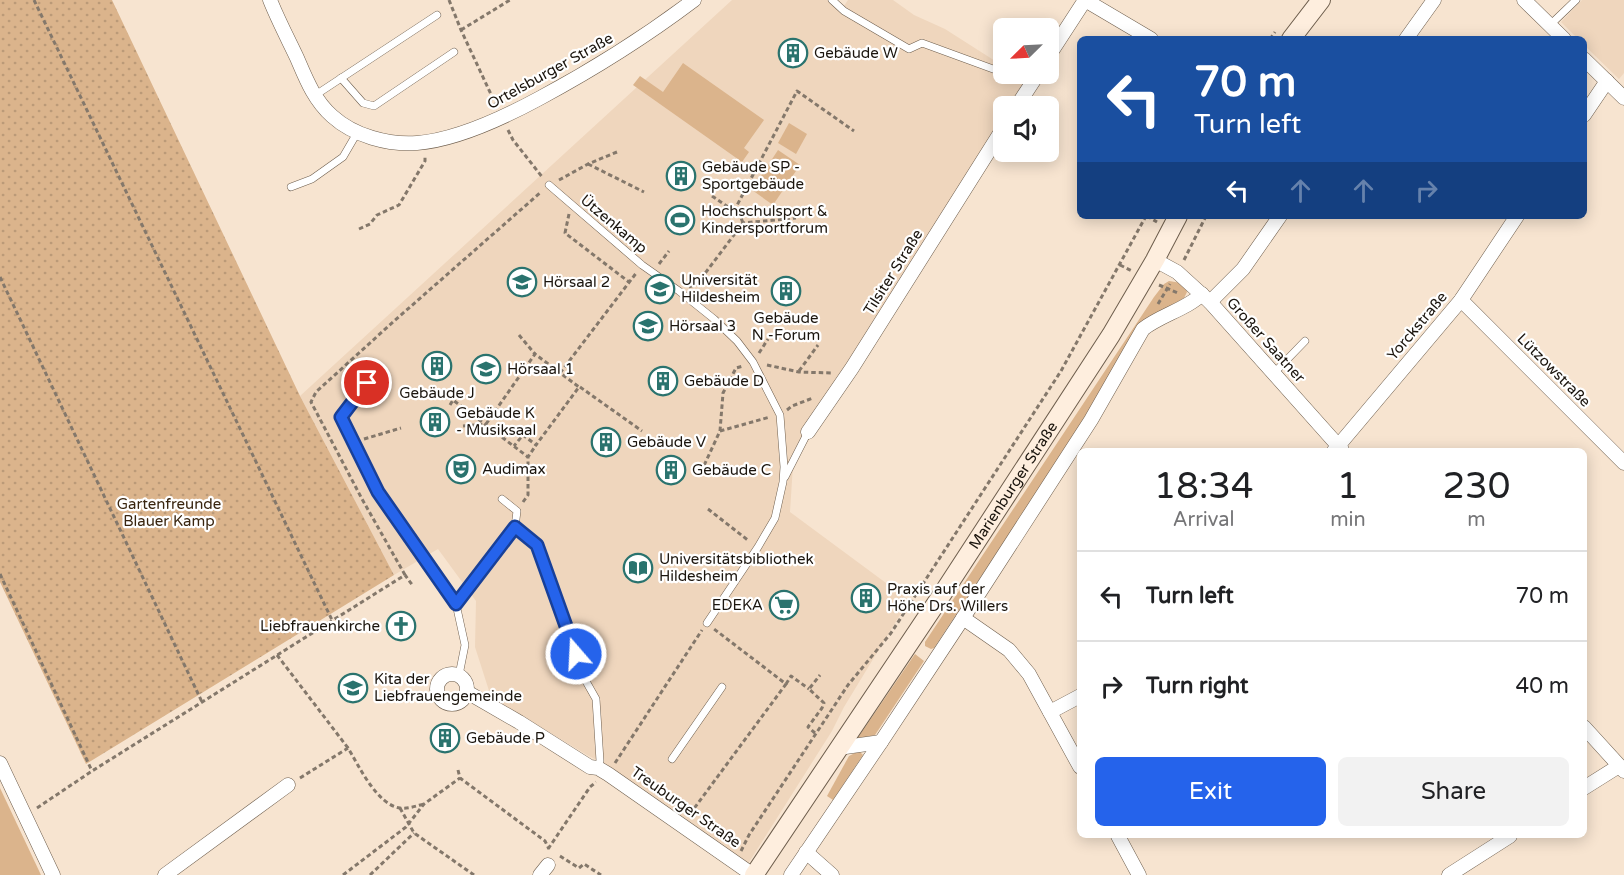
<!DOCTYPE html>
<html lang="en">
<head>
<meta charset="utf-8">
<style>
  :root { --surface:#fff; --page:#f2f2f2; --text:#202124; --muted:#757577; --line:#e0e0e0; --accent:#2563eb }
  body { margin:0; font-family:"Varela Round",sans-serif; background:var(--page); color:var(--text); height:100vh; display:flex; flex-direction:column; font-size:22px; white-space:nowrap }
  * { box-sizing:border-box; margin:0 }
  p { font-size:20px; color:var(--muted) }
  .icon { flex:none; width:33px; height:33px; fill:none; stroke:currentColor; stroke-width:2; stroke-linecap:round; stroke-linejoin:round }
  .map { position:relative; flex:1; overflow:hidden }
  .sheet { position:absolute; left:1077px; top:448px; width:510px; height:390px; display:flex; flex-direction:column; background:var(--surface); border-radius:9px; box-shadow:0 3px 15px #0003 }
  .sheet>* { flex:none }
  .banner { position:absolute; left:1077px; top:36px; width:510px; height:183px; border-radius:9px; box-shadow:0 3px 15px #0003; background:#1a4fa0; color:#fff; overflow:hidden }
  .needle { width:39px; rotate:246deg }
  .fabs { position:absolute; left:993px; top:18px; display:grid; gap:12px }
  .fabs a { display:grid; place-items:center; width:66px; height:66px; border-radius:9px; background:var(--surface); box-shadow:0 3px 15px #0003; font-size:30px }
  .pin { position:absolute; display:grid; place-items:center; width:51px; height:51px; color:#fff; margin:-26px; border:3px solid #fff; border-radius:50%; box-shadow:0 2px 6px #0007 }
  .me { position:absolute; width:66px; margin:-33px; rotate:341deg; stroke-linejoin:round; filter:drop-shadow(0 0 4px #0008) }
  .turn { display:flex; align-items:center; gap:21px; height:126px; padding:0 18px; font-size:27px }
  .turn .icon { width:78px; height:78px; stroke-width:2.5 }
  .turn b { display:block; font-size:42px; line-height:51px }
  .lanes { display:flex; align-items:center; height:57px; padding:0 18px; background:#0003; justify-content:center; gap:30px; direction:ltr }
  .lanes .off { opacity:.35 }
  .eta { display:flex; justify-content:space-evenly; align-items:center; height:102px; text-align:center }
  .eta b { font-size:36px; font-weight:600; line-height:42px }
  .cta { display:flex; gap:12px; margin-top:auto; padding:12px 18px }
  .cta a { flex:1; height:69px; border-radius:9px; background:var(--accent); color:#fff; font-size:24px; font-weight:600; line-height:69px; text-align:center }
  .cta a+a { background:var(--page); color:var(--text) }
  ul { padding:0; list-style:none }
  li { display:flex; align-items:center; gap:18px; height:90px; padding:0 18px; border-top:2px solid var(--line) }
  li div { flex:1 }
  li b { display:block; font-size:22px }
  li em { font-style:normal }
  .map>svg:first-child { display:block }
  .built { fill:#efd6bd }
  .green { fill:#dbb48c }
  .garden { fill:url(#garden-dots) }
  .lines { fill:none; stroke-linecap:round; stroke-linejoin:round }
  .service-casing { stroke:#6d5d4c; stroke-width:8 }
  .minor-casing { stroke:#6d5d4c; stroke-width:15 }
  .secondary-casing { stroke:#6d5d4c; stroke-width:20 }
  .path { stroke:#84786b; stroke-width:3; stroke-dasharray:4.5 3; stroke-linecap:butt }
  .service { stroke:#fff; stroke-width:7 }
  .minor { stroke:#fff; stroke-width:14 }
  .secondary { stroke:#feeede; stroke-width:18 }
  .route-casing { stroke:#184099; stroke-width:15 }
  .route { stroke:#2563eb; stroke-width:10 }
  .labels { text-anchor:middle; stroke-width:4.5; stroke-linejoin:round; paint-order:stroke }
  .poi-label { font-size:15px; fill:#1b150e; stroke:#fff; text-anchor:start }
  .street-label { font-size:15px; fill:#1b150e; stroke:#fff }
  .park-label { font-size:15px; fill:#39250f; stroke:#fff }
</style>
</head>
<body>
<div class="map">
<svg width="1624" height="875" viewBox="0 0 1624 875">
  <defs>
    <pattern id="garden-dots" width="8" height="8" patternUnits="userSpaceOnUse" patternTransform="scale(1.5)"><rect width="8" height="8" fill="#dbb48c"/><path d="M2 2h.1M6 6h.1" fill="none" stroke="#bb9a78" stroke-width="1.8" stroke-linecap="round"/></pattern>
  </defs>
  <rect width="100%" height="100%" fill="#f7e4d0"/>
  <g class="built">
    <polygon points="732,0 837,0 844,6 848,0 893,0 914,15 945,29 1003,66 1004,74 1016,74 1031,83 1017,106 1004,106 1003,128 793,465 790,512 909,600 844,707 832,731 746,867 608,766 587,755 491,697 475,647 476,601 438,549 394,575 300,396"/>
    <polygon points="1582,0 1624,0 1624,73 1619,79 1584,45 1584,39 1578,39 1561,22"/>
  </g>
  <g class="green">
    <polygon points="683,63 764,120 744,148 749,152 742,162 633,85 640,76 663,92"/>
    <polygon points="789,123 807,134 796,154 778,143"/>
    <polygon points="778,150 800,165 773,205 752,190"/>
    <path d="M1169,281C1178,282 1184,283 1187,292L1184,298L1161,311L1086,417L934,648L931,649L925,646V642L1154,297L1164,284Z"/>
    <polygon points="915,654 924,661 875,735 857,739"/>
    <polygon points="859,751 863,755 833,800 827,796 849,756"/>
    <polygon points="0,788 41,875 0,875"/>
  </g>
  <polygon class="garden" points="0,0 112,0 300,396 394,575 86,764 0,582"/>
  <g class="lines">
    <g class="service-casing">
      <g id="service">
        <polyline points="832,0 844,11 909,49 922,43 1004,73"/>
        <polyline points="1550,25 1576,0"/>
        <polyline points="1006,74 1031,83"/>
        <polyline points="341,78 363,103 374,106 454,52"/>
        <polyline points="314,96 437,15"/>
        <polyline points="549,185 642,265 679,291 714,319 737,341 753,362 780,415 784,467 783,482 775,518 758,547 707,623"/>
        <polyline points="291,187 312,179 343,157 357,133"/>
        <polyline points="379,366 341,417 378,492 456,604 465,645 459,675"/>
        <polyline points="1274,373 1305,341"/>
        <polyline points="785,477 808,432"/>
        <polyline points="515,527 537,545 583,676 596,699 600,761 598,768"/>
        <polyline points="456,604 515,527 517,511 502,499"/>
        <polyline points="672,759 722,687"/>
      </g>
    </g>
    <g class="minor-casing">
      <g id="minor">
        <path d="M270,0C278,20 288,39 297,58C306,79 314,100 332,116C354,136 388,145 417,143C457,140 505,117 540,98C594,69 645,37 694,0"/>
        <polyline points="1085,0 1151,39"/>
        <polyline points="1524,0 1564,39"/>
        <polyline points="1406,39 1434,0"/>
        <polyline points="1048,57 1085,0"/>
        <polyline points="1584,59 1624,98"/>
        <polyline points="1017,106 1038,74"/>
        <polyline points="1584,115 1607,81"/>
        <polyline points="1155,260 1177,272 1210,302 1342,450"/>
        <polyline points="1461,300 1624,463"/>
        <polyline points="1210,302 1243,269 1280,216"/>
        <polyline points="808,432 852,368 1004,127"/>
        <polyline points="1333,452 1461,300 1517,216"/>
        <polyline points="963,618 1009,650 1029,674 1080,767"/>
        <circle cx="452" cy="689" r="15"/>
        <polyline points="467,692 519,722 590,767 598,768 608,774 753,875"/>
        <polyline points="1050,712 1080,696"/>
        <polyline points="1584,727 1624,771"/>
        <polyline points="838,748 881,742"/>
        <polyline points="0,763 53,875"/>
        <polyline points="1584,788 1619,766"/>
        <polyline points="1118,836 1139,875"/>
        <polyline points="806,852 832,875"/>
        <polyline points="165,875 288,785"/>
        <polyline points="540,875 548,865"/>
        <path d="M791,875L881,742L963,618L1091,420L1143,329C1161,315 1187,309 1202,294"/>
        <polyline points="1449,875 1510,836"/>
      </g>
    </g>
    <g class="secondary-casing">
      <g id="secondary">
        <polyline points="1291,39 1321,0"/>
        <path id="s1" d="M754,875L943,593L1111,335L1155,260L1178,216"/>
      </g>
    </g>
    <g class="path">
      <polyline points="34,0 332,620"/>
      <polyline points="449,0 461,30 496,105"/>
      <polyline points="461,30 510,0"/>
      <polyline points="1270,39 1275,32"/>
      <polyline points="508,130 513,140 543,178"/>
      <polyline points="588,164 644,192"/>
      <polyline points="559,180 588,164 617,152"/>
      <polyline points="712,196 740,215 743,223"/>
      <polyline points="734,211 797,91 854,131"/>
      <polyline points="569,214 565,233 629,282"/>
      <polyline points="1147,216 1157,222"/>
      <polyline points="359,229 370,224 377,215 399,205 425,161 425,155"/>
      <polyline points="1184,260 1206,216"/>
      <polyline points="659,264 669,251"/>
      <polyline points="1120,265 1132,271"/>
      <polyline points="0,277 202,702"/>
      <polyline points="1159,285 1178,293"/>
      <polyline points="689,287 697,284 743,223 796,218"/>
      <polyline points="1158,304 1170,284"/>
      <polyline points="519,335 535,354"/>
      <polyline points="759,353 768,339"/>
      <polyline points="767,365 799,372 831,373"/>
      <polyline points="799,371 818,345"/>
      <polyline points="560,373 637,272"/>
      <polyline points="580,387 642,431"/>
      <polyline points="450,405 453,400 528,457"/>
      <polyline points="787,410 792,406 813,398"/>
      <polyline points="486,424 535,354 579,387 536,445 523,435 514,446"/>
      <polyline points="463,426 485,424"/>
      <polyline points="720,431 770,417"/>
      <polyline points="364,439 401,428"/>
      <polyline points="701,472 720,431 723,393 736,368 743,366"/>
      <polyline points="523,502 528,495 528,457 536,445"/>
      <polyline points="708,509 749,541"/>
      <polyline points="0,574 92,771"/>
      <polyline points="405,575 362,499 311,402 316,392 393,322 541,192"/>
      <polyline points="277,655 348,748"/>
      <polyline points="786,684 791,676 809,689"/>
      <polyline points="815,733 808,727 822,708 824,703 809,689 820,675"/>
      <polyline points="615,763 702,630"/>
      <polyline points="458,770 460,778 545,841 549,849"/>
      <path d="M300,778L348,748C359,766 377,805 400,808C408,809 416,806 424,804"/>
      <polyline points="37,808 92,771 405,575 413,586"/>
      <polyline points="400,808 414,833 474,875"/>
      <polyline points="690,814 786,684 714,629"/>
      <polyline points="548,849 590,787 596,782"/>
      <polyline points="741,851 749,835 848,685 891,633 1061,371 1146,216"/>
      <polyline points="560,856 579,868 584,864 601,875"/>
      <polyline points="343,875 406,827 424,804 460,778"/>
      <polyline points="370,875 414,833"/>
    </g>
    <use href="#service" class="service"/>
    <use href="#minor" class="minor"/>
    <use href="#secondary" class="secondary"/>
  </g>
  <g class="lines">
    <g class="route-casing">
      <polyline id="route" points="367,383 341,417 378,492 456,604 515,527 537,545 576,654"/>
    </g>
    <use href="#route" class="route"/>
  </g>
  <defs>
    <g id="building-ring" transform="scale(1.5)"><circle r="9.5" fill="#fff" stroke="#2a736e" stroke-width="1.5"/><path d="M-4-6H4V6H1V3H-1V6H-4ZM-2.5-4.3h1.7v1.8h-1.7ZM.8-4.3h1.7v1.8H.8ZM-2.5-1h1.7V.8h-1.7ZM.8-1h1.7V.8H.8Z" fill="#2a736e"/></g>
    <g id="stadium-ring" transform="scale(1.5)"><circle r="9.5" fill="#fff" stroke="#2a736e" stroke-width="1.5"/><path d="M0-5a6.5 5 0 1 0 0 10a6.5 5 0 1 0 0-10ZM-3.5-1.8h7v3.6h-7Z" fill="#2a736e"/></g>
    <g id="university-ring" transform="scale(1.5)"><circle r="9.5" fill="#fff" stroke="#2a736e" stroke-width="1.5"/><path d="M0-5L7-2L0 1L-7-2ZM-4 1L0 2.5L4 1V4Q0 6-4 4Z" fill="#2a736e"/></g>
    <g id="theatre-ring" transform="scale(1.5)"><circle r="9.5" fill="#fff" stroke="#2a736e" stroke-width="1.5"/><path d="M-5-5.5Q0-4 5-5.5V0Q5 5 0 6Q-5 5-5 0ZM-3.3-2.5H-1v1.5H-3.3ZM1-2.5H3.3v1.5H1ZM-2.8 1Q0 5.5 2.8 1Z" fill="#2a736e"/></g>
    <g id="library-ring" transform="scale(1.5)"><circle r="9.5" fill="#fff" stroke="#2a736e" stroke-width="1.5"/><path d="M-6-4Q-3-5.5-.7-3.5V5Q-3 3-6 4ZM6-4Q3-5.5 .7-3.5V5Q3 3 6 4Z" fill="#2a736e"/></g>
    <g id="supermarket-ring" transform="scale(1.5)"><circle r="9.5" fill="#fff" stroke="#2a736e" stroke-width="1.5"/><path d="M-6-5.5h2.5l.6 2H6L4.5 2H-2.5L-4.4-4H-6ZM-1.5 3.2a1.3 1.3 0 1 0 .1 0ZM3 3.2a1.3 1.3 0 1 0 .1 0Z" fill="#2a736e"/></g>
    <g id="church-ring" transform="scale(1.5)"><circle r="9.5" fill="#fff" stroke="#2a736e" stroke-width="1.5"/><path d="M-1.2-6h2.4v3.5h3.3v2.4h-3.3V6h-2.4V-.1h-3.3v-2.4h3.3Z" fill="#2a736e"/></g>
    <g id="school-ring" transform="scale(1.5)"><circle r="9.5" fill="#fff" stroke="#2a736e" stroke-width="1.5"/><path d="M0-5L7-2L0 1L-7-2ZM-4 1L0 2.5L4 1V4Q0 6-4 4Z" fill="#2a736e"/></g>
  </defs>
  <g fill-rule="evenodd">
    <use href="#building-ring" x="793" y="53"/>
    <use href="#building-ring" x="681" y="176"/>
    <use href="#stadium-ring" x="680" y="220"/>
    <use href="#university-ring" x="522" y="282"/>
    <use href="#university-ring" x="660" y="289"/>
    <use href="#building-ring" x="786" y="291"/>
    <use href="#university-ring" x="648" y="326"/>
    <use href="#building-ring" x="437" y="366"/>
    <use href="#university-ring" x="486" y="369"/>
    <use href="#building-ring" x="663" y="381"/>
    <use href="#building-ring" x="435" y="422"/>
    <use href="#building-ring" x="606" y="442"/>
    <use href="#theatre-ring" x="461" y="469"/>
    <use href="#building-ring" x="671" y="470"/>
    <use href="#library-ring" x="638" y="568"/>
    <use href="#building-ring" x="866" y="598"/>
    <use href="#supermarket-ring" x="784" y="605"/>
    <use href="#church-ring" x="401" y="626"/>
    <use href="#school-ring" x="353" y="688"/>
    <use href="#building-ring" x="445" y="738"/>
  </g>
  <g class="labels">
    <g class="poi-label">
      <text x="814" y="58">Gebäude W</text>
      <text x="702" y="172">Gebäude SP -<tspan x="702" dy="17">Sportgebäude</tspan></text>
      <text x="701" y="216">Hochschulsport &amp;<tspan x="701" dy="17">Kindersportforum</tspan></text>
      <text x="681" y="285">Universität<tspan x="681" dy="17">Hildesheim</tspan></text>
      <text x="543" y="287">Hörsaal 2</text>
      <text x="786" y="323" text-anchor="middle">Gebäude<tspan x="786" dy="17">N -Forum</tspan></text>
      <text x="669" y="331">Hörsaal 3</text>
      <text x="507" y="374">Hörsaal 1</text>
      <text x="684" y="386">Gebäude D</text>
      <text x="437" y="398" text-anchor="middle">Gebäude J</text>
      <text x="456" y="418">Gebäude K<tspan x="456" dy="17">- Musiksaal</tspan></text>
      <text x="627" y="447">Gebäude V</text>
      <text x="482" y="474">Audimax</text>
      <text x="692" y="475">Gebäude C</text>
      <text x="659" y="564">Universitätsbibliothek<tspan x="659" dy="17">Hildesheim</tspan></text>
      <text x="887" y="594">Praxis auf der<tspan x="887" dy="17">Höhe Drs. Willers</tspan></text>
      <text x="763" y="610" text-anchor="end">EDEKA</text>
      <text x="380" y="631" text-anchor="end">Liebfrauenkirche</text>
      <text x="374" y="684">Kita der<tspan x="374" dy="17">Liebfrauengemeinde</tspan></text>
      <text x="466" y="743">Gebäude P</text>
    </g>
    <g class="street-label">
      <text transform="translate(550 71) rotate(-29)" y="5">Ortelsburger Straße</text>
      <text transform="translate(614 224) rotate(40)" y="5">Ützenkamp</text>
      <text transform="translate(893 272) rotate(-58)" y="5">Tilsiter Straße</text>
      <text transform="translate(1417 326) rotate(-50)" y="5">Yorckstraße</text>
      <text transform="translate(1266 340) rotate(48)" y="5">Großer Saatner</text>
      <text transform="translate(1554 370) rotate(45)" y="5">Lützowstraße</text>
      <text dy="5" stroke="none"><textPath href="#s1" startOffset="468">Marienburger Straße</textPath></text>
      <text transform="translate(686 807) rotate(35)" y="5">Treuburger Straße</text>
    </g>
    <g class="park-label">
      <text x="169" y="509">Gartenfreunde<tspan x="169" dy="17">Blauer Kamp</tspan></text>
    </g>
  </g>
</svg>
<div class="fabs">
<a><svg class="needle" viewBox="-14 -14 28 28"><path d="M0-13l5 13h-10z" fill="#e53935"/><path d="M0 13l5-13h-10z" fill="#757577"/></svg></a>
<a><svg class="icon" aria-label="sound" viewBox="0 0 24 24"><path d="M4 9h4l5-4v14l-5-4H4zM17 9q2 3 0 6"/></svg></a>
</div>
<div class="pin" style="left:367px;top:383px;background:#d93025"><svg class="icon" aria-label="arrive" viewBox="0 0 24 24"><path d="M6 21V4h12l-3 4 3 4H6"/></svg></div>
<svg class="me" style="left:576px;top:654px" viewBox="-20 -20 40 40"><circle r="17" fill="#2563eb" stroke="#fff" stroke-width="3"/><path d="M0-11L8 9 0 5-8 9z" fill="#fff"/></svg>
<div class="banner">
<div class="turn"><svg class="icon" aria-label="left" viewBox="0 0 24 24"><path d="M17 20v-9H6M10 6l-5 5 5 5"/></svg><div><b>70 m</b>Turn left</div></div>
<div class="lanes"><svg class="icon" aria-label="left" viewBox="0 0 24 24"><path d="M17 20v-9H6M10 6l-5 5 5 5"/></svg><svg class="icon off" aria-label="ahead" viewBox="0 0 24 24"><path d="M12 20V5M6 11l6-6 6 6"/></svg><svg class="icon off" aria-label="ahead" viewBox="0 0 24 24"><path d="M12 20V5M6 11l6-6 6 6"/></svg><svg class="icon off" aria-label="right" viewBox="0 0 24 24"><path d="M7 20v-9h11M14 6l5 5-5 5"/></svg></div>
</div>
<section class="sheet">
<div class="eta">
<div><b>18:34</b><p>Arrival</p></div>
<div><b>1</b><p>min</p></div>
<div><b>230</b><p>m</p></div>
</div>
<ul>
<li><svg class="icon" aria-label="left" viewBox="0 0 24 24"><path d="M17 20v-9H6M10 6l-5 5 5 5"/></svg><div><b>Turn left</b></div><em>70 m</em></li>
<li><svg class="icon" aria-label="right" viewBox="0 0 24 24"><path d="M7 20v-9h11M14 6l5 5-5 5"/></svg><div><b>Turn right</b></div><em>40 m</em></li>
</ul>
<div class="cta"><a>Exit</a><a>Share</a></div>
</section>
</div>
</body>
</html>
